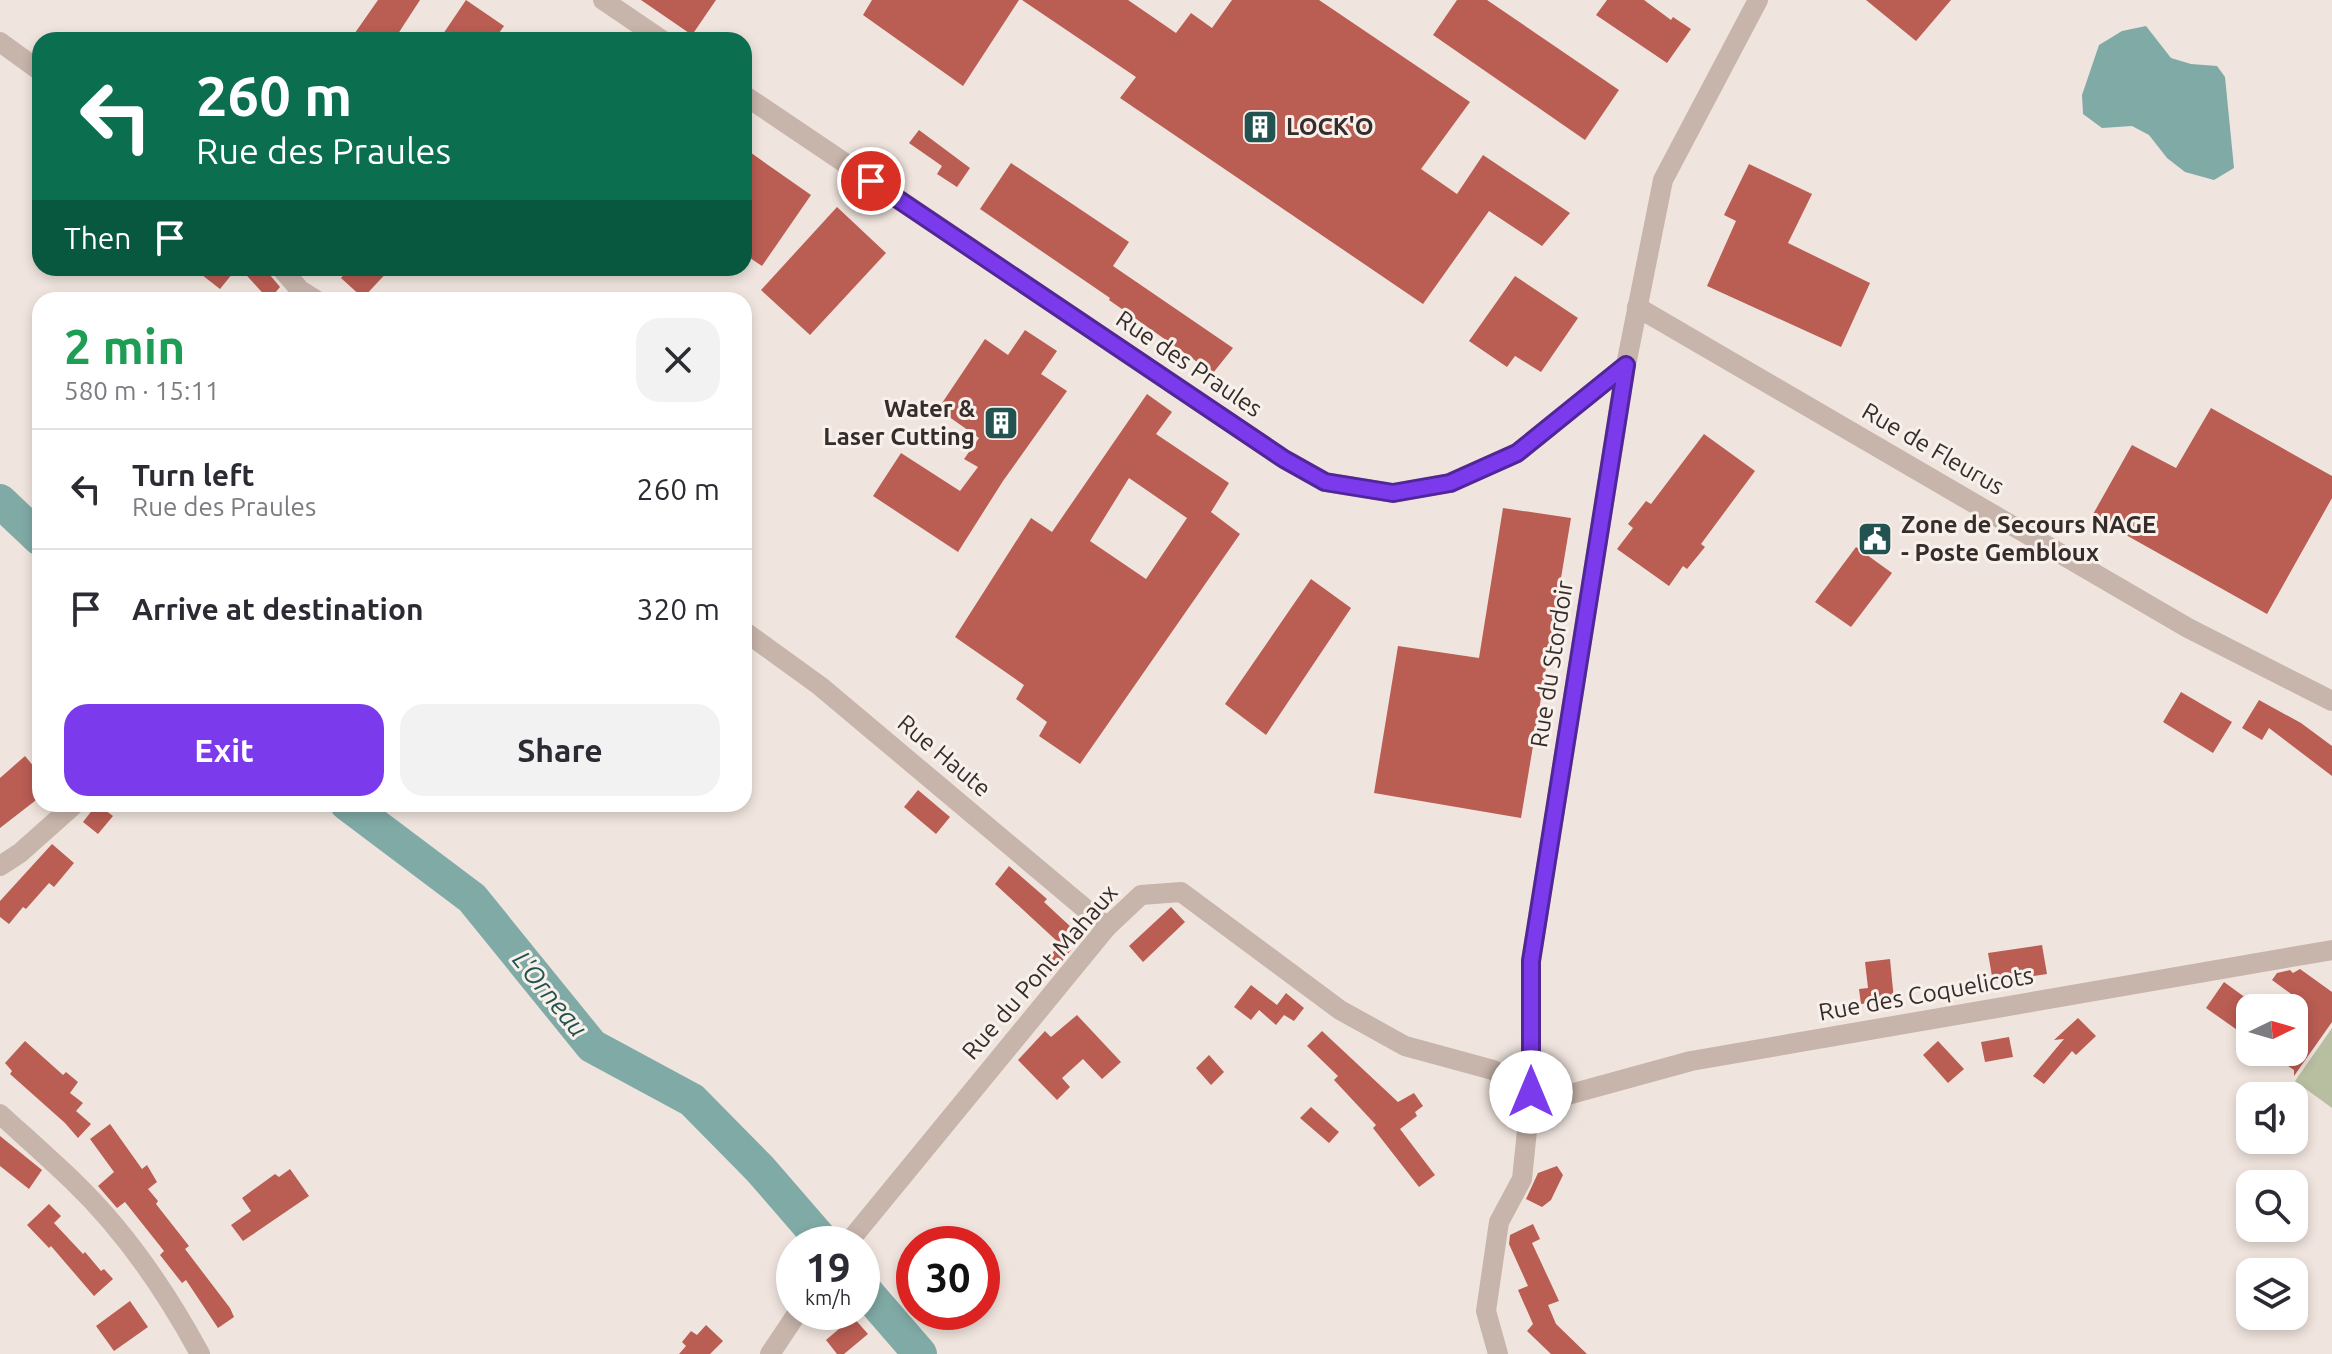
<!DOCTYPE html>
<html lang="en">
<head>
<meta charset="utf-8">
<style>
  :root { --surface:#fff; --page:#f2f2f3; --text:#2b2b33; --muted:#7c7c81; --line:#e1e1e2; --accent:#7c3aed }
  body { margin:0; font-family:Ubuntu,sans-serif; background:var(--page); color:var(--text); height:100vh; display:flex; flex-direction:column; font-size:30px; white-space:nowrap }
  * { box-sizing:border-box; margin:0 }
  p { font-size:26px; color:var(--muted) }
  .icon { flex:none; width:44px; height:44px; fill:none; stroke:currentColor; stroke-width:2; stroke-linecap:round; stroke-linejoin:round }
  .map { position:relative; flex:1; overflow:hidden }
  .side { position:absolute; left:32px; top:292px; width:720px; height:520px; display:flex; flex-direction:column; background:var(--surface); border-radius:24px; box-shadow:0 4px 12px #0003 }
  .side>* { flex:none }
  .banner { position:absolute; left:32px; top:32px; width:720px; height:244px; border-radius:24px; box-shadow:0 4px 12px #0003; background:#0b6e4f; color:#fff; overflow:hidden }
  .needle { width:52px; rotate:85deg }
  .buttons { position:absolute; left:2236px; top:994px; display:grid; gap:16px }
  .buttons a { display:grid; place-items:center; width:72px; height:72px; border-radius:16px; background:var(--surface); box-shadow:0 4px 12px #0003; font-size:40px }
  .speed { position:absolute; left:776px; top:1226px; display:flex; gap:16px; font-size:40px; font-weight:700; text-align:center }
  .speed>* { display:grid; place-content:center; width:104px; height:104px; border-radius:50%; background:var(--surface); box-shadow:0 4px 12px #0003; line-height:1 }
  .speed small { font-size:20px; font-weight:400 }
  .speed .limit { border:12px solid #d22; background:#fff; color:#111 }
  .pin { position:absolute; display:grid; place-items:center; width:68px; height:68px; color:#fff; margin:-34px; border:4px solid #fff; border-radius:50%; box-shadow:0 2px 8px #0007 }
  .me { position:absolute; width:88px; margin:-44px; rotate:0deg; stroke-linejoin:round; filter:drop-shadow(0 0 6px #0008) }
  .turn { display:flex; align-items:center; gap:28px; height:168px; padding:0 32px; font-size:36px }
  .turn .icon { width:104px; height:104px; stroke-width:2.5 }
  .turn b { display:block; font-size:56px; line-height:68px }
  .then { display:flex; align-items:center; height:76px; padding:0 32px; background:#0003; gap:16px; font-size:30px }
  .round { display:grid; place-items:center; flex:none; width:84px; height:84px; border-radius:24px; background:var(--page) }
  .summary { display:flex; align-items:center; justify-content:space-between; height:136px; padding:0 32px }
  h1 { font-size:48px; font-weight:700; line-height:60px; color:#1e9e55 }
  .primary-button { display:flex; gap:16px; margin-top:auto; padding:16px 32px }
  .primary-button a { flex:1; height:92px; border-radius:24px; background:var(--accent); color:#fff; font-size:32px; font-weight:700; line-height:92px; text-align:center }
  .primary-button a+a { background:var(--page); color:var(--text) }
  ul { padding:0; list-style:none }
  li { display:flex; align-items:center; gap:24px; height:120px; padding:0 32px; border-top:2px solid var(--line) }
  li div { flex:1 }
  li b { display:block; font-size:30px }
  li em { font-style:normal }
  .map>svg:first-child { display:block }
  .green { fill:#b8bea0 }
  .water { fill:#80aaa6 }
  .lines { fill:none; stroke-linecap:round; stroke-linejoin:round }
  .river { stroke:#80aaa6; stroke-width:34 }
  .building { fill:#ba5d53; fill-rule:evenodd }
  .minor { stroke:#c7b4ab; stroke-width:20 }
  .route-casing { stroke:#51269a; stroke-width:20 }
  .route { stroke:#7c3aed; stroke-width:14 }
  .labels { text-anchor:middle; stroke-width:6; stroke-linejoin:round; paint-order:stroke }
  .poi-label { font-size:24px; font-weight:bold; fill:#362c2a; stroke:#f8f0eb; text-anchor:start }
  .street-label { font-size:24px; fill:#362c2a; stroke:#f8f0eb }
  .water-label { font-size:26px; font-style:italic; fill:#235350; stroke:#f8f0eb }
</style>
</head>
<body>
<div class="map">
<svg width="2332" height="1354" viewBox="0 0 2332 1354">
  <rect width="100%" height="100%" fill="#f0e5de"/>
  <polygon class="green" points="2332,1028 2332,1108 2295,1081"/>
  <polygon class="water" points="2146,26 2171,58 2191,64 2217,66 2225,77 2234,168 2214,180 2185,172 2167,158 2149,135 2132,126 2102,128 2083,114 2082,95 2099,45 2122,31"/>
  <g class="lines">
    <g class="river">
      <polyline points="0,501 40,539"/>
      <polyline points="347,804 472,898 592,1046 692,1100 760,1169 825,1244"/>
      <polyline points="862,1287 920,1354"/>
    </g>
  </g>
  <g class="building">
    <polygon points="378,0 420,0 394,40 350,40"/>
    <polygon points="466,0 504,26 494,40 439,40"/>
    <polygon points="641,0 716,0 692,35"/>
    <polygon points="872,0 1019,0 963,86 863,15"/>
    <polygon points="1022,0 1128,0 1176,33 1191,13 1212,28 1232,0 1319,0 1470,102 1421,169 1457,194 1483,155 1570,213 1542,246 1489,211 1423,304 1120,98 1136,77"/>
    <polygon points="1457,0 1487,0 1619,90 1585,140 1433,35"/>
    <polygon points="1607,0 1644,0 1671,20 1673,17 1691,29 1667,63 1596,15"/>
    <polygon points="1866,0 1951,0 1916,41"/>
    <polygon points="919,130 970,168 957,187 937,174 942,166 909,143"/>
    <polygon points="744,148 811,195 762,266 744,254"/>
    <polygon points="1011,163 1129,242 1113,266 1233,348 1213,373 1109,300 1110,298 980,209"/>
    <polygon points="1749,164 1812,194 1788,243 1870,283 1841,347 1707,286 1736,221 1724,215"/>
    <polygon points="837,207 886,253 810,335 761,290"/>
    <polygon points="193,268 237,268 220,289"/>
    <polygon points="240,268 264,268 280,287 269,300"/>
    <polygon points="349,268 391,268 363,298 341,278"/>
    <polygon points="1515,276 1578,318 1541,372 1515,356 1507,367 1469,341"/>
    <polygon points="1025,330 1057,351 1041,374 1067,391 1003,481 958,552 873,496 901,453 960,491 978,467 964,459 979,438 938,409 985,339 1008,355"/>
    <path d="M1147,394L1172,412L1156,434L1229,483L1211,512L1240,534L1080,764L1039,736L1047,722L1016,699L1024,685L955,637L1031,518L1052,532ZM1129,478L1187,518L1146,579L1090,541Z"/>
    <polygon points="2211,408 2332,476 2332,498 2267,614 2092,516 2132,445 2176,468"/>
    <polygon points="1704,434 1755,471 1701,544 1705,547 1687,569 1683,566 1669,586 1617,549 1633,528 1628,524 1646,501 1651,504"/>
    <polygon points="1503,508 1571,518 1521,818 1374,793 1398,646 1479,658"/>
    <polygon points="1856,547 1892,573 1851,627 1815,602"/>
    <polygon points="1311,579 1351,608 1266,735 1225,704"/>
    <polygon points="2181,692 2232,722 2213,753 2163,722"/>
    <polygon points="2259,700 2301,723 2332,746 2332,776 2269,728 2262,740 2242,728"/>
    <polygon points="25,756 40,774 34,780 40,788 40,797 0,828 0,778"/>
    <polygon points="918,790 950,817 936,834 904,807"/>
    <polygon points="97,804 113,816 98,834 83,822"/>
    <polygon points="52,844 74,863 54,887 49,883 26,909 23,907 9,924 0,917 0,901"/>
    <polygon points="1009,866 1047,899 1044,902 1072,928 1069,932 1076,940 1068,947 1071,950 1051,975 1043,968 1059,943 995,884"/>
    <polygon points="1171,907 1185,922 1143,962 1129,946"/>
    <polygon points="2042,945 2047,974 1993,982 1988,953"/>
    <polygon points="1890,959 1894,1000 1861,1004 1859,989 1868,988 1865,962"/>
    <polygon points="2300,969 2332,992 2332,1022 2294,1076 2294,1070 2268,1052 2294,1052 2294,996 2272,980 2277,973 2290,970 2293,973"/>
    <polygon points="2224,982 2250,1001 2250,1039 2206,1008"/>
    <polygon points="1251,985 1277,1005 1286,993 1304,1008 1294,1021 1284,1015 1276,1025 1259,1010 1251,1020 1234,1007"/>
    <polygon points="1077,1015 1121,1062 1102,1079 1083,1059 1062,1078 1070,1087 1057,1100 1018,1060 1045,1031 1051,1037"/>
    <polygon points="2078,1018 2096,1036 2076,1055 2072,1051 2044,1084 2033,1076 2064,1039 2054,1040"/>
    <polygon points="1322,1031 1398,1102 1414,1093 1423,1106 1415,1112 1417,1116 1400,1129 1435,1175 1419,1187 1373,1128 1376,1125 1334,1080 1338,1076 1307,1046"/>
    <polygon points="2009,1037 2013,1057 1985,1062 1981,1042"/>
    <polygon points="25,1041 63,1075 66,1072 78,1082 70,1093 83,1103 76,1111 91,1124 78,1138 65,1123 10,1074 12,1071 5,1063"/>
    <polygon points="1938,1041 1964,1069 1948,1083 1923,1055"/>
    <polygon points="1209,1055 1224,1072 1211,1085 1196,1068"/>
    <polygon points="1311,1107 1339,1132 1329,1143 1300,1118"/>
    <polygon points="110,1124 142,1169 147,1165 157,1182 148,1189 158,1201 156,1204 189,1246 185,1249 230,1308 234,1317 218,1328 186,1280 182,1283 160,1255 164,1251 125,1202 117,1208 98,1186 114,1172 90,1139"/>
    <polygon points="0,1136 42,1170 29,1189 0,1166"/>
    <polygon points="1557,1166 1563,1175 1551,1200 1542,1207 1526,1199 1538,1173"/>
    <polygon points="290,1169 309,1196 243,1241 231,1225 251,1211 242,1198 275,1174 279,1177"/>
    <polygon points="49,1204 61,1216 54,1223 83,1254 85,1252 101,1271 104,1269 113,1279 94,1296 51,1246 49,1248 27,1225"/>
    <polygon points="1533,1224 1540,1239 1532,1243 1559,1301 1548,1305 1556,1324 1587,1354 1551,1354 1527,1331 1533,1324 1518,1290 1528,1286 1509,1244 1510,1235"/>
    <polygon points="130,1301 148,1327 114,1351 96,1326"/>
    <polygon points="853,1317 868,1334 844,1354 837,1354 826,1340"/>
    <polygon points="706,1325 723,1341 710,1354 679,1354 686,1346 682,1342 691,1331 697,1335"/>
  </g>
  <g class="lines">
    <g class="minor">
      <polyline points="603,0 662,40"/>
      <polyline points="0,42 40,71"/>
      <polyline points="744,95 1284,459 1325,482 1393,493 1450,483 1517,453 1626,365"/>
      <polyline points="281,268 300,290 316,300"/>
      <polyline points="1637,307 2188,628 2332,701"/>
      <polyline points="744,631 820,686 1107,927"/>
      <polyline points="0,866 20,853 75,804"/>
      <path d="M0,1114C24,1136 49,1158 73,1181C124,1230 166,1291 200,1354"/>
      <polyline points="847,1244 1107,927 1141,895 1181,892 1340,1010 1405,1046 1493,1070 1531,1092 1567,1095 1691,1061 2332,950"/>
      <polyline points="770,1354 798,1312"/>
      <polyline points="1498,1354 1486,1311 1499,1222 1522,1179 1531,1092 1531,961 1626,365 1663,180 1758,0"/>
    </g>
  </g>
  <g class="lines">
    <g class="route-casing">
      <polyline id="route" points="871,181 1284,459 1325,482 1393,493 1450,483 1517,453 1626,365 1531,961 1531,1092"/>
    </g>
    <use href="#route" class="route"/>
  </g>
  <defs>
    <g id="building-square" transform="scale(1.8)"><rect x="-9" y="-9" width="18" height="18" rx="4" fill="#235350" stroke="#f8f0eb"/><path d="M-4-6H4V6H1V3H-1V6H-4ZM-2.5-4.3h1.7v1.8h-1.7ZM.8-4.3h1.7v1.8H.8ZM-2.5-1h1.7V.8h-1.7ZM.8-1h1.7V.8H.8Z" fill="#fff"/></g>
    <g id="civic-square" transform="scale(1.8)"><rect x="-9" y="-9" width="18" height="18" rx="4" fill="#235350" stroke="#f8f0eb"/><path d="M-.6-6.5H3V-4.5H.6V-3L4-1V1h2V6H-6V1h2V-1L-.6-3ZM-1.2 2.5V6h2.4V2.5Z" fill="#fff"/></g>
  </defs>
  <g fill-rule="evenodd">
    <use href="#building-square" x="1260" y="127"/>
    <use href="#building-square" x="1001" y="423"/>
    <use href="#civic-square" x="1875" y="539"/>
  </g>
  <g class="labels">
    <g class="poi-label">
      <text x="1286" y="135">LOCK'O</text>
      <text x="975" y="417" text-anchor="end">Water &amp;<tspan x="975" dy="28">Laser Cutting</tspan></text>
      <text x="1901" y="533">Zone de Secours NAGE<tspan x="1901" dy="28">- Poste Gembloux</tspan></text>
    </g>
    <g class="street-label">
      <text transform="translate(1189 364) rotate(34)" y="8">Rue des Praules</text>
      <text transform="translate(1933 449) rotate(30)" y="8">Rue de Fleurus</text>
      <text transform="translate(1552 664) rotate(-81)" y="8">Rue du Stordoir</text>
      <text transform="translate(944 756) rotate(40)" y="8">Rue Haute</text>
      <text transform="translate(1040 972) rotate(-49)" y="8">Rue du Pont Mahaux</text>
      <text transform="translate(1926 994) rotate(-10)" y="8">Rue des Coquelicots</text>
    </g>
    <g class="water-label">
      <text transform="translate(550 994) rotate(51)" y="9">L'Orneau</text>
    </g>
  </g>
</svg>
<div class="buttons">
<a><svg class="needle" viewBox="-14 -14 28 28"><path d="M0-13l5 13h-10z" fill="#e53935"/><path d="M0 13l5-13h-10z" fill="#7c7c81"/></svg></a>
<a><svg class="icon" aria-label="sound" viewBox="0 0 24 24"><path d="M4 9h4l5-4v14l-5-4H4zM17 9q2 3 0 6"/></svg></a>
<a><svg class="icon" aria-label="search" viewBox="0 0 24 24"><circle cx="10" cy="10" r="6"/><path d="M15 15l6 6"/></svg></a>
<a><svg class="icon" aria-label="layers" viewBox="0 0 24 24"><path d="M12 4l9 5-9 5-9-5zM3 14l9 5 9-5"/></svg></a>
</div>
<div class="speed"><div>19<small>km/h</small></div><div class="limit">30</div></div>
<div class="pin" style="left:871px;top:181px;background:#d93025"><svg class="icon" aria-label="arrive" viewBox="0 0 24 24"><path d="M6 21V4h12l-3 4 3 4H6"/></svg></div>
<svg class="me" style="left:1531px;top:1092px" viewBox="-20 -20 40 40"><circle r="19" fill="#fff"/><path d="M0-13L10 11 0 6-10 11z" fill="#7c3aed"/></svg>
<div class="banner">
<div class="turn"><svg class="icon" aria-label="left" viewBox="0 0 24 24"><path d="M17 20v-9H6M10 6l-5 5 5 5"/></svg><div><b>260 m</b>Rue des Praules</div></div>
<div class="then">Then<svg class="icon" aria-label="arrive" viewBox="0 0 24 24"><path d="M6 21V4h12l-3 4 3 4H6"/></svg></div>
</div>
<section class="side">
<div class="summary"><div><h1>2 min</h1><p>580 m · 15:11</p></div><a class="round"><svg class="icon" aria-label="close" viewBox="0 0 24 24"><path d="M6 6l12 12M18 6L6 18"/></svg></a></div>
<ul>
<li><svg class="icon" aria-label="left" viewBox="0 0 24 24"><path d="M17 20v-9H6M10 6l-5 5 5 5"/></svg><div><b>Turn left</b><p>Rue des Praules</p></div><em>260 m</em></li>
<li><svg class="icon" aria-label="arrive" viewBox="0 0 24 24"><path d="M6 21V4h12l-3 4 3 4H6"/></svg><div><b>Arrive at destination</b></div><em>320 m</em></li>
</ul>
<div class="primary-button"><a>Exit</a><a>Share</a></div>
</section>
</div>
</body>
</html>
